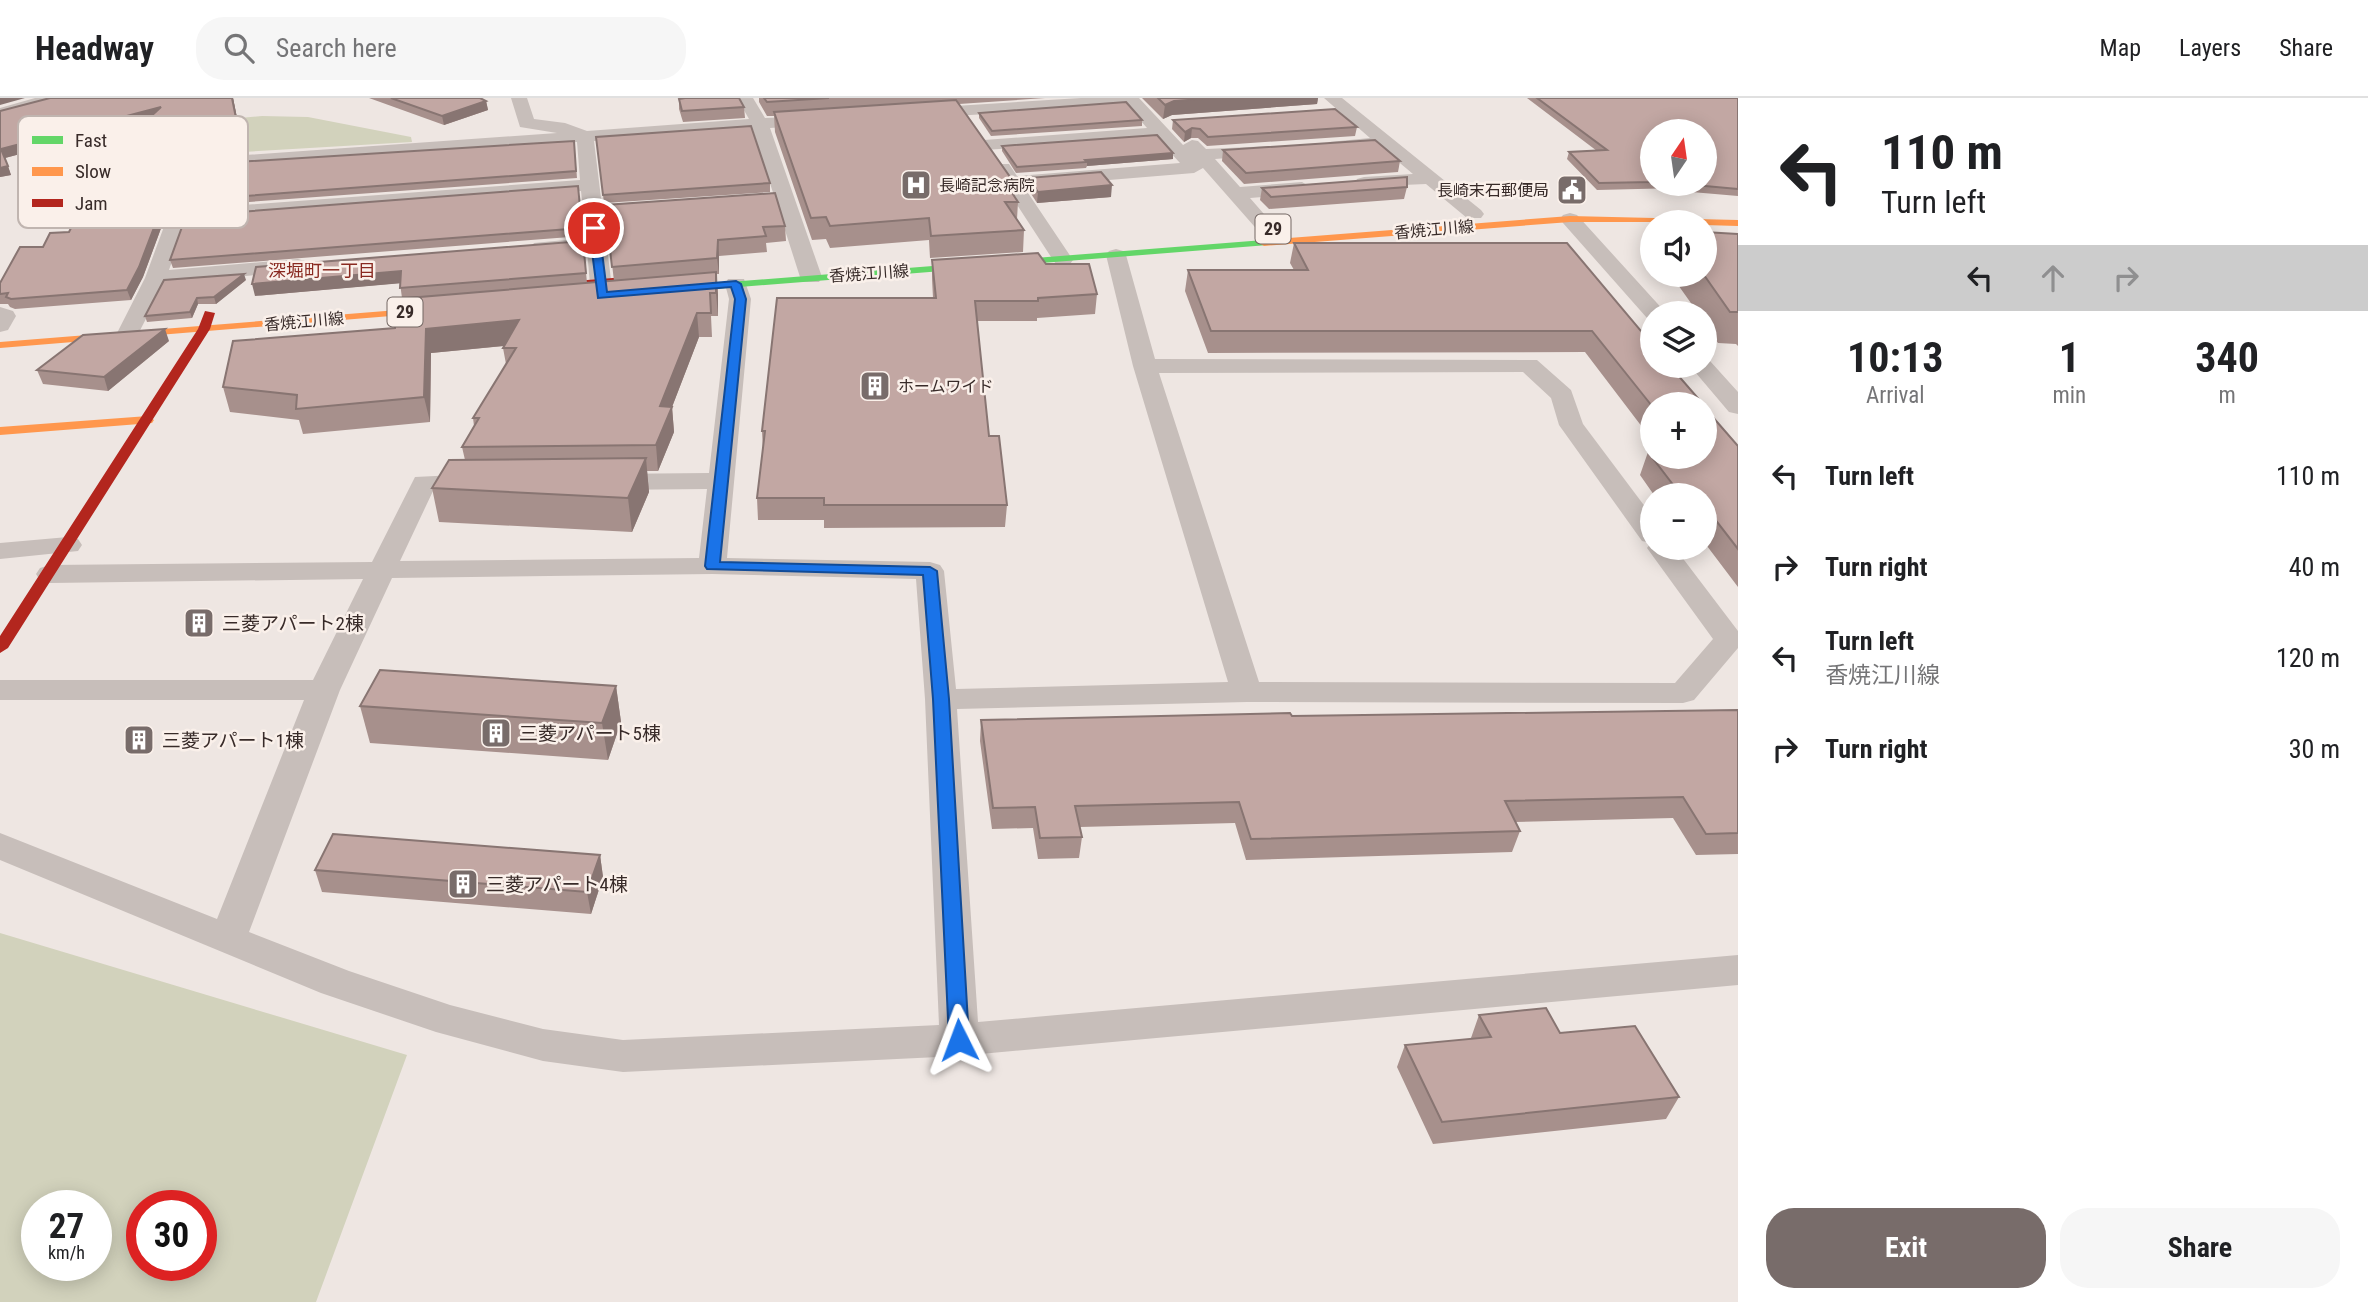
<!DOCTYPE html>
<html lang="en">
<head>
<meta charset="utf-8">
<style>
  :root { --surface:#fff; --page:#f6f6f6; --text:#202124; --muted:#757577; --line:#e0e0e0; --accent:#786c6a }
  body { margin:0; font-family:"Roboto Condensed","Noto Sans JP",sans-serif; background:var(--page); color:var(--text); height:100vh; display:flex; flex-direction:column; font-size:26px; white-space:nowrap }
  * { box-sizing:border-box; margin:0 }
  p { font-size:23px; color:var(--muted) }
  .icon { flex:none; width:38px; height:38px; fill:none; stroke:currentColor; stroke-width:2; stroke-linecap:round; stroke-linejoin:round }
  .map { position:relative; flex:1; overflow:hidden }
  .panel { display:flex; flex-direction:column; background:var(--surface); width:630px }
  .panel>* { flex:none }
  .hud { background:#fff; color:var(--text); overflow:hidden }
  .needle { width:46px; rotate:13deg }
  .tools { position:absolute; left:1640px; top:21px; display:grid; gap:14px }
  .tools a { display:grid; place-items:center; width:77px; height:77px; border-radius:50%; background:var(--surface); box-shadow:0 4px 18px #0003; font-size:35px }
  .speed { position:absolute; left:21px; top:1092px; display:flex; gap:14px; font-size:35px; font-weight:700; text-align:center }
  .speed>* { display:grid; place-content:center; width:91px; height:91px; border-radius:50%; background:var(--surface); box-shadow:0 4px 18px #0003; line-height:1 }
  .speed small { font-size:18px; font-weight:400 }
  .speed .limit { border:10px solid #d22; background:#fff; color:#111 }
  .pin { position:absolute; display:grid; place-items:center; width:60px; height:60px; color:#fff; margin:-30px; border:4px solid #fff; border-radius:50%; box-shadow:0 2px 7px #0007 }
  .me { position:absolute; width:77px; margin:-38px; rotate:357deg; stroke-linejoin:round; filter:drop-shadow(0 0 5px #0008) }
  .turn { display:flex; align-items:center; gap:24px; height:147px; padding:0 28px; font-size:32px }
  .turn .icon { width:91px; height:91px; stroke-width:2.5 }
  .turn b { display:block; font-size:49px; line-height:60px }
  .lanes { display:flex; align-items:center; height:66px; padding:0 28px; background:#0003; justify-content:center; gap:35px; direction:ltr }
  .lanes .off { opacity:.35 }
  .eta { display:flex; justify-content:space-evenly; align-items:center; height:119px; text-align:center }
  .eta b { font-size:42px; font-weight:700; line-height:49px }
  .button { display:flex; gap:14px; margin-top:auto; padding:14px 28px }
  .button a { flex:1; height:80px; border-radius:28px; background:var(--accent); color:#fff; font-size:28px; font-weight:700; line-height:80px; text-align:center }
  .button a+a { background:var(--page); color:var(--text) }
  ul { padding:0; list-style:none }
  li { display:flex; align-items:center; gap:21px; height:91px; padding:0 28px }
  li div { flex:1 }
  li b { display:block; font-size:26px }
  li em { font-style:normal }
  header { display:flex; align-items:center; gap:42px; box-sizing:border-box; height:98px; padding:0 35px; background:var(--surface); border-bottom:2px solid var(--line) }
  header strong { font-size:33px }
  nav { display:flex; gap:38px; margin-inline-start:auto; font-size:24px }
  .search { width:490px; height:63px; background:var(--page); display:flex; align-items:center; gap:18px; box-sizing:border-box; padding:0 24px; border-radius:28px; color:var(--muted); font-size:26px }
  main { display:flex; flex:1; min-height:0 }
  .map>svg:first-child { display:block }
  .green { fill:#d2d2bc; fill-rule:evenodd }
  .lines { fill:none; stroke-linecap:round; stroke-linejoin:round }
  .street { fill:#c7beba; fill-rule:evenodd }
  .fast { fill:#63d668; fill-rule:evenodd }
  .slow { fill:#ff974d; fill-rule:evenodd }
  .jam { fill:#b3261e; fill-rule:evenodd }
  .wall { fill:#a7908c; fill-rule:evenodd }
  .shaded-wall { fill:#887572 }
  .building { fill:#c2a7a3; stroke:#887572; stroke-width:2 }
  .route { fill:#1a73e8; stroke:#114b97; stroke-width:2 }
  .labels { text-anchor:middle; stroke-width:5; stroke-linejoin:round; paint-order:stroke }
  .far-poi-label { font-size:16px; fill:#382b29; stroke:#faf0ea; text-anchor:start }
  .far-street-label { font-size:16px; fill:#382b29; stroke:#faf0ea }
  .shield { fill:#faf0ea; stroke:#726663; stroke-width:2 }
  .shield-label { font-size:18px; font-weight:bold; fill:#382b29 }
  .far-neighbourhood-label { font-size:18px; fill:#892920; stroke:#faf0ea }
  .poi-label { font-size:19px; fill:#382b29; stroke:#faf0ea; text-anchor:start }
  .key { fill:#faf0ea; stroke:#c0b5b0; stroke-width:2 }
  .key-label { font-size:19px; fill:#382b29 }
</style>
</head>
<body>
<header>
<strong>Headway</strong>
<div class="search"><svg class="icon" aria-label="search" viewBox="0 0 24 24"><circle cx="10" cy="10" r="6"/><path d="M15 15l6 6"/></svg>Search here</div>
<nav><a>Map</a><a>Layers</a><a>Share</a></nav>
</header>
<main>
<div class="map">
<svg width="1738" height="1204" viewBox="0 0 1738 1204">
  <rect width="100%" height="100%" fill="#eee6e2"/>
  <g class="green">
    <polygon points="262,18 308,19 411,39 412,44 108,62 108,54 207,23"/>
    <path d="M0,835L407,957L316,1204H0ZM37,1108H96V1167H37ZM142,1108H201V1167H142Z"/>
  </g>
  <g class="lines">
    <g class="street">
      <polygon points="35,0 62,0 60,4 0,20 0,10"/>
      <path d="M511,0H527L534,21L565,25L587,33L749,21L737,0H753L765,20L822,18L825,22L822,26L816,27L770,30L822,179L819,184H803L800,179L753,32L594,43L613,198L610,203H594L591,198L587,152L541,155L534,153L531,149L534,145L586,140L581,93L186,123L169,172L298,161L305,163L308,167L305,171L298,173L164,186L135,242H119L116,237L145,180L189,61L557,35L520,29ZM577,44L580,82L190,111L204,70Z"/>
      <polygon points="1081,0 1139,0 1183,47 1192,42 1198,43 1206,51 1272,48 1275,52 1266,57 1215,61 1240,89 1302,84 1312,90 1302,96 1250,100 1278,132 1275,136 1261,136 1203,70 1194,75 1024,89 1073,162 1070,166 1056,166 1053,162 993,70 995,66 1009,66 1017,78 1180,65 1157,40 984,52 975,47 984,42 1147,30 1127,7 923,20 914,15 923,10"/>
      <polygon points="1324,0 1342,0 1481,112 1484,116 1481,120 1467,120 1426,86 1357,89 1355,85 1357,81 1364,79 1413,76 1382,50 1329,52 1326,48 1329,44 1370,40"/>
      <polygon points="1570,115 1577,117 1666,215 1652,215 1652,221 1647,220 1563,125 1560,121 1563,117"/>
      <path d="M1116,151L1123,153L1126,157L1155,261L1537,262L1571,292L1583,326L1652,418V450H1675L1738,533V550L1694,602L1683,605L1247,604L957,611L978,924L1738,857V887L959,958L623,974L543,963L436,934L321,895L0,762V735L217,821L304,602H0V582H313L363,481L50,485L40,482L36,476L40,470L50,467L372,464L415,379L476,376L485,378L489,384L485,390L433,393L400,463L699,460L707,391L605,392L596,390L592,384L596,378L605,376L709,375L729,201L725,186L728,181H744L751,201L727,460L930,464L940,467L944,473L956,591L1228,584L1133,268L1106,157L1109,153ZM1523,274L1551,300L1559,327L1642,443L1651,445L1647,450L1713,541L1675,585L1259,584L1159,275ZM712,476L916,481L925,601L939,927L623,942L543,931L450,907L349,873L249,834L340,592L392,480Z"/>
      <polygon points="0,209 13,213 16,218 8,232 0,234"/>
      <polygon points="1704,262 1710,263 1738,294 1738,316 1729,314 1690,268 1704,268"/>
      <polygon points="68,439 78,441 82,447 78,453 0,461 0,445"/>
    </g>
    <polygon class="fast" points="1264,142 1269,145 1268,147 665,195 660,192 665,189"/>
    <g class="slow">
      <polygon points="1570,118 1738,122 1738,128 1704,127 1704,124 1570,124 1264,148 1259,145 1264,142"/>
      <polygon points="448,208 452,209 452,213 0,250 0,244"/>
      <polygon points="148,318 154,322 152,325 0,337 0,329"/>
    </g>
    <g class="jam">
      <polygon points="664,176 669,179 668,181 536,192 531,189 536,186"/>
      <polygon points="205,213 215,215 210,231 8,550 0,555 0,538 198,231"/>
    </g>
  </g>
  <g class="wall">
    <polygon points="233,0 244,55 187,60 143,179 131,202 15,211 10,209 8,206 0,206 0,185 43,149 69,134 113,81 96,81 93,72 147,22 5,60 11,77 0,79 0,13"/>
    <polygon points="369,0 480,0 486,3 488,12 444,27"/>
    <polygon points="759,0 1045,0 959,6 1015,86 1014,98 1018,104 1017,121 1024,132 1023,154 930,160 929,142 830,150 826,141 812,142 775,34 774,18 767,18 759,4"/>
    <polygon points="1142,0 1318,0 1317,6 1172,17 1163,21"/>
    <path d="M1527,0H1738V98L1680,93L1679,90L1597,92L1567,61L1569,54L1597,53ZM1652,33L1704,86H1652Z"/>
    <polygon points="679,1 744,9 745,20 683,24 679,11"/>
    <polygon points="979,15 1142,22 1142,28 991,38 979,20"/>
    <polygon points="1173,22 1357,29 1355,38 1207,48 1198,40 1191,40 1184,44 1172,31"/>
    <polygon points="596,39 770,85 770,94 604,105"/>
    <polygon points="574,43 577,80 194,108 192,102"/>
    <polygon points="1002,48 1173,61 1087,68 1086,70 1016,75 1002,53"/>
    <polygon points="1223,52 1400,63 1398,74 1244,86 1222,63"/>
    <polygon points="1028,80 1111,99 1037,105 1028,91"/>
    <polygon points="578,88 583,138 173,170 170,162"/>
    <polygon points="1407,89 1404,101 1269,111 1260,102 1262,90"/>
    <polygon points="605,107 785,128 786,143 766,145 767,154 719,158 719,176 717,176 718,197 718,218 711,218 712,239 699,239 672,309 674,334 658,373 647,373 649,394 632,434 439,424 432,390 465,362 462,349 474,328 473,320 506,266 503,250 504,248 431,255 430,324 303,336 299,322 230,314 223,289 395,230 402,200 400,185 255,198 583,143 587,185 614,183"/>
    <polygon points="1738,136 1738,248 1736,246 1718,245 1704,225 1704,215 1698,215 1671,177 1704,177"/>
    <polygon points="1294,145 1567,145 1652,306 1652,342 1585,254 1208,255 1185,193 1188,172 1294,172 1290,165"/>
    <polygon points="932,162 1046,166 1097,196 1095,216 1037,220 1037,223 977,223 989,338 1007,407 1005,429 824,430 824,422 758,422 757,400 763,353 762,333 933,200 932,181"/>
    <polygon points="246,182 216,206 198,206 192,220 147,224 145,218"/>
    <polygon points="169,243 108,293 43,286 37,272"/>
    <polygon points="1738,348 1738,489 1704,444 1704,397 1654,397 1640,377 1648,354 1652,359"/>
    <polygon points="616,588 621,624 608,662 370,645 360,608"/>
    <polygon points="1738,612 1738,756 1696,757 1673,720 1515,724 1520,733 1512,754 1246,762 1235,725 1080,729 1082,739 1079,760 1038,761 1033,730 992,731 980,643 981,622"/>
    <polygon points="600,757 603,779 591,816 322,794 315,772"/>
    <polygon points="1479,917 1560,935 1679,999 1666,1021 1433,1046 1397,969 1405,947 1471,941 1471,940"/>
  </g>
  <g class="shaded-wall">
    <polygon points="0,0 25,0 0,7"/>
    <polygon points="233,0 244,55 187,60 143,179 131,202 127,192 184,51"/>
    <polygon points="1216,0 1318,0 1317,6 1172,17 1163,21 1165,7 1174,3"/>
    <polygon points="486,3 488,12 444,27 442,18"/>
    <polygon points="161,9 163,18 5,60 1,51"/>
    <polygon points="1192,30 1191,40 1184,44 1185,34"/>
    <polygon points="1173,55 1173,61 1087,68 1087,64 1085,62"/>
    <polygon points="8,68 11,77 0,79 0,70"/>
    <polygon points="1015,86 1014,104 1007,87"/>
    <polygon points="1112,87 1111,99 1037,105 1038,94"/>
    <polygon points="718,142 719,158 719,176 717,160"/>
    <polygon points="401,173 403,185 255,198 252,186"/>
    <polygon points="716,174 718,197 718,218 716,195"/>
    <polygon points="244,176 246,182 216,206 214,199"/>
    <polygon points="197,200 198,206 192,220 190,214"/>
    <polygon points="697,215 699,239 672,309 674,334 658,373 656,347 660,308"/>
    <polygon points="519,222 523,246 431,255 430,324 424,299 426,231"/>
    <polygon points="165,231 169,243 108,293 104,279"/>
    <polygon points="646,360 649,394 632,434 628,400"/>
    <polygon points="616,588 621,624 608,662 602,625"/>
    <polygon points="600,757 603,779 591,816 587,794"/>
  </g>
  <g class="building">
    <polygon points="50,0 232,0 241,45 184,51 139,169 127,192 11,201 6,199 8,195 0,196 0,185 20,149 43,149 50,135 69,134 77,118 122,72 93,72 161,9 1,51 8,68 0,70 0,13"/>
    <polygon points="391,0 480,0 486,3 442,18"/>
    <polygon points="685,0 739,0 744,9 682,13 679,1"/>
    <polygon points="764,0 829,0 767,4"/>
    <polygon points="1158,0 1216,0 1174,3 1165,7"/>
    <polygon points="1537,0 1738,0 1738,91 1683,86 1704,86 1704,33 1652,33 1652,84 1599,85 1569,54 1607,52"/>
    <polygon points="956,2 1015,86 1007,87 1018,104 1005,104 1024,132 931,138 929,120 830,128 826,119 811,120 774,14"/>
    <polygon points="1126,4 1142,22 992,33 979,15"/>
    <polygon points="1335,11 1357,29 1208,39 1200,31 1192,30 1185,34 1173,22"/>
    <polygon points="751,28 770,85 603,97 596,39"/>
    <polygon points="1157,37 1173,55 1085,62 1087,64 1017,69 1002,48"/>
    <polygon points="1375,42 1400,63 1246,75 1223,52"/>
    <polygon points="574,43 576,73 192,102 204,66"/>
    <polygon points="1101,74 1112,87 1038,94 1028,80"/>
    <polygon points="1407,79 1407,89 1271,99 1262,90"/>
    <polygon points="578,88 582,130 170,162 186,118"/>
    <polygon points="775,95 785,128 763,129 766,138 718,142 717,160 612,169 605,107"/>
    <polygon points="1704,134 1738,136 1738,214 1730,214 1704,177"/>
    <polygon points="583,143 586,175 400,190 401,173 252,186 256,169"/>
    <polygon points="1294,145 1567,145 1652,246 1652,268 1670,268 1703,306 1652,306 1652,308 1592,233 1211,233 1188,172 1308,172"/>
    <polygon points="1038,155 1046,166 1089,166 1097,196 1038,200 1038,203 975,203 989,338 999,338 1007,407 824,407 824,400 757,400 765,333 762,333 777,200 936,200 932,162"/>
    <polygon points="716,174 716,195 710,195 711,215 697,215 660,308 672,309 656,347 462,349 479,320 473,320 516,250 503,250 519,222 426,231 424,299 296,311 297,297 223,289 233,243 395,230 396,201"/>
    <polygon points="244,176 214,199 197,200 190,214 145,218 164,182"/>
    <polygon points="165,231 104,279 37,272 83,237"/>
    <polygon points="1704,309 1738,348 1738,451 1704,407 1704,397 1681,397 1648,354 1652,354 1652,359 1704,359"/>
    <polygon points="646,360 628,400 432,390 449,362"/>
    <polygon points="380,572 616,588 602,625 360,608"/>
    <polygon points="1738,612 1738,735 1706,736 1683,699 1505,703 1520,733 1251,741 1239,704 1075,708 1082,739 1040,740 1035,709 993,710 981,622 1290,615 1292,618"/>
    <polygon points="333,736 600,757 587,794 315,772"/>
    <polygon points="1546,910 1560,935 1635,928 1679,999 1442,1024 1405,947 1491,939 1479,917"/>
  </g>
  <polygon class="route" points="594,127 599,130 607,194 736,183 741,186 746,201 720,464 930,469 937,473 949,601 969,942 966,948 959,950 952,948 949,942 933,601 923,477 707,471 705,468 735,201 731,189 598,200 589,130"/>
  <defs>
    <g id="hospital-square" transform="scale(1.575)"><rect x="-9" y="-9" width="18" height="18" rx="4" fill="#786c6a" stroke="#faf0ea"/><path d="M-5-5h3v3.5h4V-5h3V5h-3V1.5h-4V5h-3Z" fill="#fff"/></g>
    <g id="civic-square" transform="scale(1.575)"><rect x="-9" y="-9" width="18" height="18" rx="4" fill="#786c6a" stroke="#faf0ea"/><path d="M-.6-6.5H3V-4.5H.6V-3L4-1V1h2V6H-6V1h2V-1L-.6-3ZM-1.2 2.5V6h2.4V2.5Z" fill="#fff"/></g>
    <g id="building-square" transform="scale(1.575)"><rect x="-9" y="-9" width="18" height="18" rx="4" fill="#786c6a" stroke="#faf0ea"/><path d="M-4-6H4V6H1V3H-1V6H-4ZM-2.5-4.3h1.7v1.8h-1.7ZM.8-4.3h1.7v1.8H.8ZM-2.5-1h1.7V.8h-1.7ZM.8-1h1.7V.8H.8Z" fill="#fff"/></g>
  </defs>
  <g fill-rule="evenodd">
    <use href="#hospital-square" x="916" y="87"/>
    <use href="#civic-square" x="1572" y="92"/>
    <use href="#building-square" x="875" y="288"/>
    <use href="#building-square" x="199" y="525"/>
    <use href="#building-square" x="496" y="635"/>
    <use href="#building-square" x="139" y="642"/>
    <use href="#building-square" x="463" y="786"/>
  </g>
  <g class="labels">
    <g class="far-poi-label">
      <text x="939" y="93">長崎記念病院</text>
      <text x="1549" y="98" text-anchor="end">長崎末石郵便局</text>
      <text x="898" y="294">ホームワイド</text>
    </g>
    <g class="far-street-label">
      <text transform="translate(1434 131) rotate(-5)" y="6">香焼江川線</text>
      <text transform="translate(869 175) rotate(-4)" y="6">香焼江川線</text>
      <text transform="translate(304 223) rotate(-5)" y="6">香焼江川線</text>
    </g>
    <g class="shield">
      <rect x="1255.5" y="116.5" width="35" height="29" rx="5"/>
      <rect x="387.5" y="199.5" width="35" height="29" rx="5"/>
    </g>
    <g class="shield-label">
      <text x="1273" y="137">29</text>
      <text x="405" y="220">29</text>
    </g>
    <g class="far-neighbourhood-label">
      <text x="322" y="179">深堀町一丁目</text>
    </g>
    <g class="poi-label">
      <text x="222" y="532">三菱アパート2棟</text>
      <text x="519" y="642">三菱アパート5棟</text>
      <text x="162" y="649">三菱アパート1棟</text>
      <text x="486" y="793">三菱アパート4棟</text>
    </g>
  </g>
  <rect x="18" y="18" width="230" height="112" rx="10" class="key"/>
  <rect x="32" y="38" width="31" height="8" fill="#63d668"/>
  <rect x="32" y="69" width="31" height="9" fill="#ff974d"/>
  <rect x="32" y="101" width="31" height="8" fill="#b3261e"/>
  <g class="key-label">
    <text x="75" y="49">Fast</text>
    <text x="75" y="80">Slow</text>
    <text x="75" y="112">Jam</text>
  </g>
</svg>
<div class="tools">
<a><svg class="needle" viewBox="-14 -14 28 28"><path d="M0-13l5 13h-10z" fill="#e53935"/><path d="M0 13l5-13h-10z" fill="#757577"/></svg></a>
<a><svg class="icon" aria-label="sound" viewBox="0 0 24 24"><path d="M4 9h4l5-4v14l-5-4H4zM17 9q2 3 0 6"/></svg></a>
<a><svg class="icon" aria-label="layers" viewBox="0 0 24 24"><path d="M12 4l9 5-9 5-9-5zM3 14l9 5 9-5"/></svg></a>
<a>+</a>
<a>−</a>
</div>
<div class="speed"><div>27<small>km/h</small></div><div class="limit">30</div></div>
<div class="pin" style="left:594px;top:130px;background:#d93025"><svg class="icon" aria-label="arrive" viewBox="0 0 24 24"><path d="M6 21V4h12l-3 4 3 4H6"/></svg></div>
<svg class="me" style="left:959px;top:942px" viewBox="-20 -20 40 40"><path d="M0-17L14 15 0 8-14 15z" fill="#1a73e8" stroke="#fff" stroke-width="4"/></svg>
</div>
<section class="panel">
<div class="hud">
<div class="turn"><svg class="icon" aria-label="left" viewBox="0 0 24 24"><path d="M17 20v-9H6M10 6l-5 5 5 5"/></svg><div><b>110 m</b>Turn left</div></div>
<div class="lanes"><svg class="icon" aria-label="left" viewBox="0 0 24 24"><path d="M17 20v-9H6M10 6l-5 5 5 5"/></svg><svg class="icon off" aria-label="ahead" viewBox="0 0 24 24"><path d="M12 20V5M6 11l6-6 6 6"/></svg><svg class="icon off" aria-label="right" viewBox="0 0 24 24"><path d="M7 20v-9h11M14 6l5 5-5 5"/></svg></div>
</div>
<div class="eta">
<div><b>10:13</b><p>Arrival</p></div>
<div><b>1</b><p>min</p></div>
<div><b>340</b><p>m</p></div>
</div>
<ul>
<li><svg class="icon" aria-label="left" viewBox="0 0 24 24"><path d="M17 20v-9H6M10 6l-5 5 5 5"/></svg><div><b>Turn left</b></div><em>110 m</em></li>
<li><svg class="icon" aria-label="right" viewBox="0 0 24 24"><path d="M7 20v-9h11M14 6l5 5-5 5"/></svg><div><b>Turn right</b></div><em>40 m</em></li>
<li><svg class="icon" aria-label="left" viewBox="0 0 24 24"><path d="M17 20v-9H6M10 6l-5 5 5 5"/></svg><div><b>Turn left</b><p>香焼江川線</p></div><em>120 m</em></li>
<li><svg class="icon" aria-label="right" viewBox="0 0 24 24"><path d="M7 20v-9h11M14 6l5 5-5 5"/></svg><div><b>Turn right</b></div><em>30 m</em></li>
</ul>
<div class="button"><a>Exit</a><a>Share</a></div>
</section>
</main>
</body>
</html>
